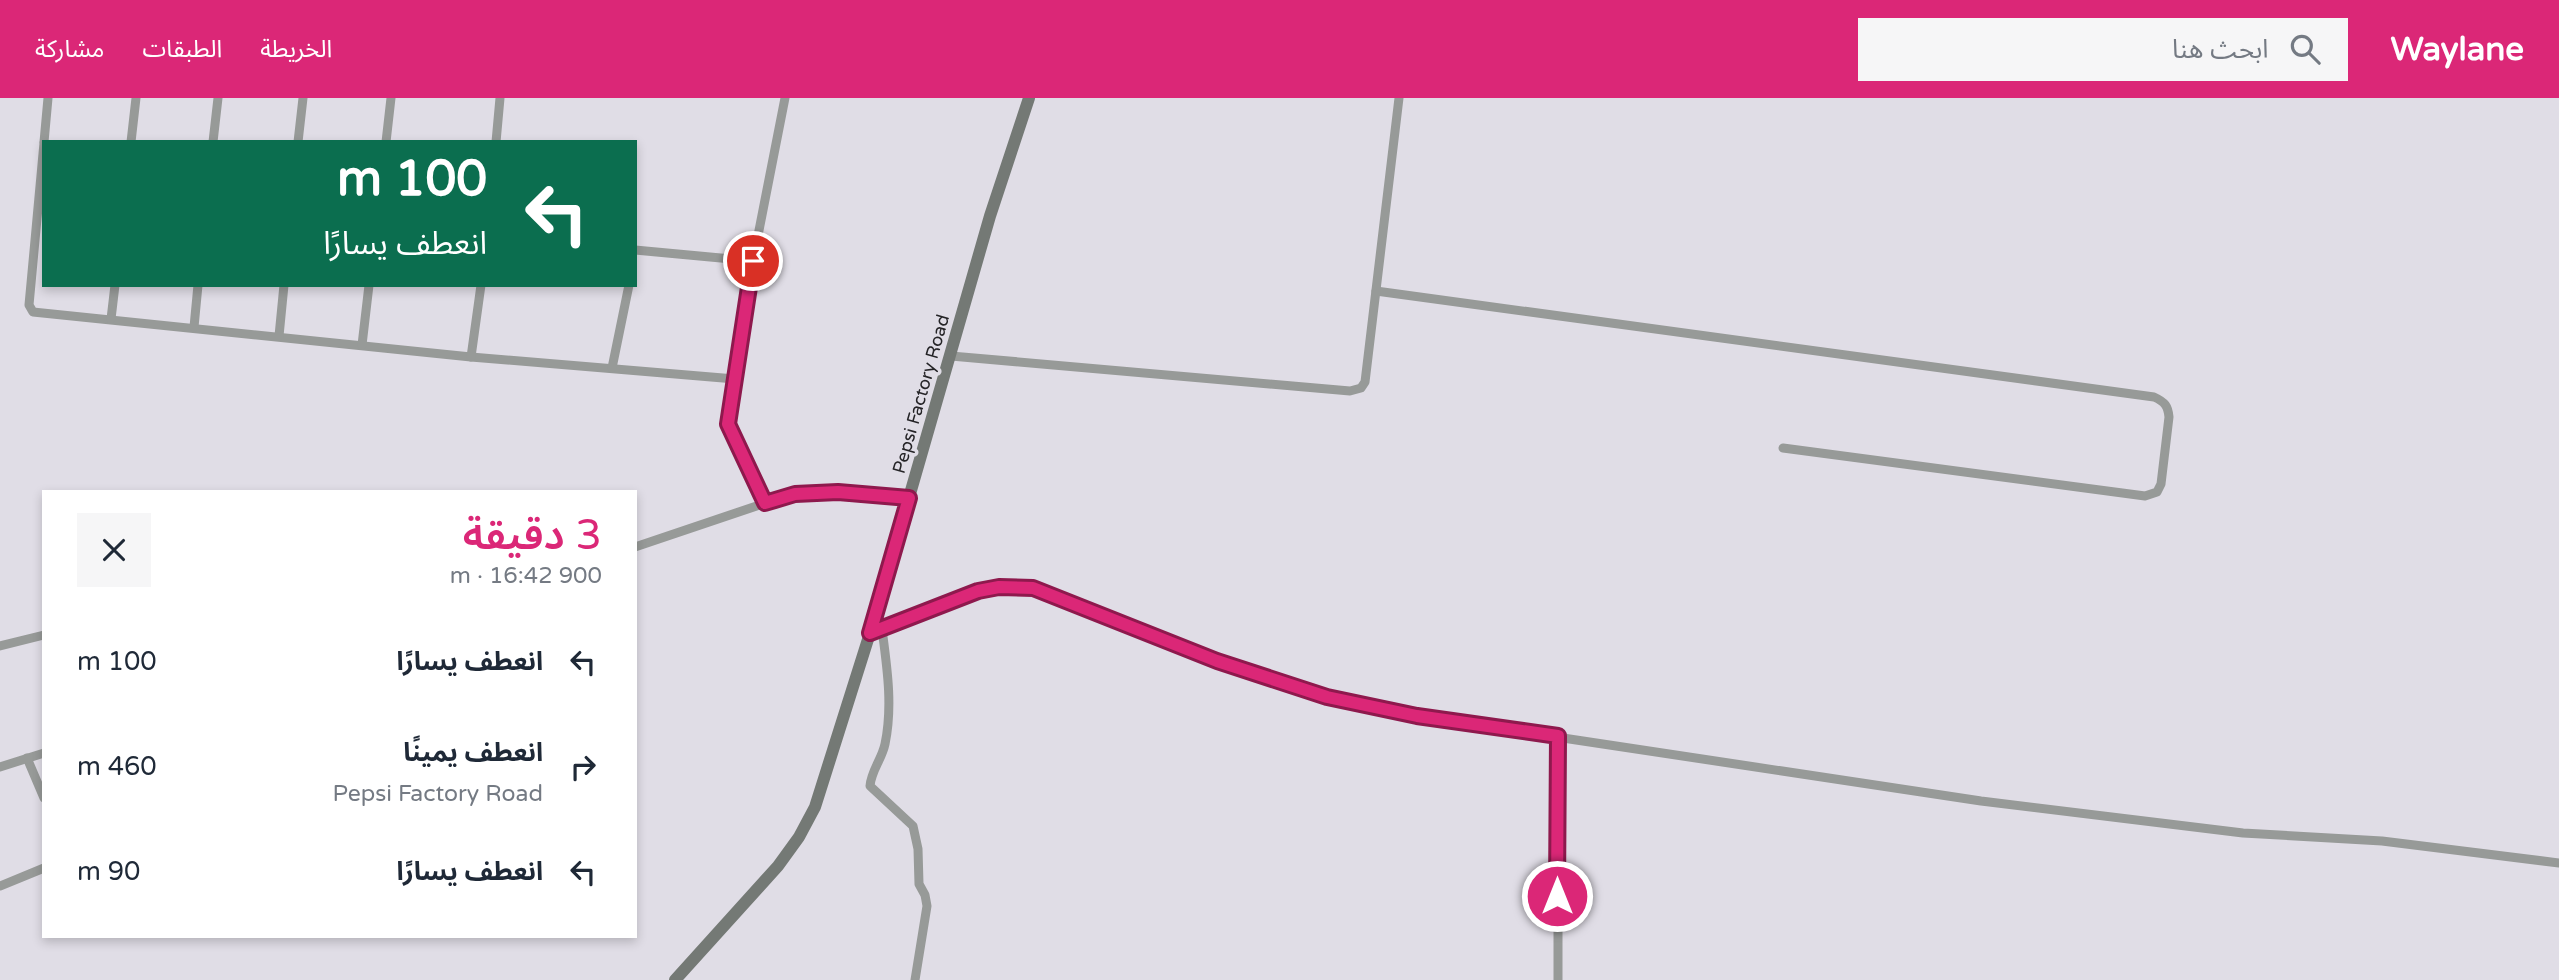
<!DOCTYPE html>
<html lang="ar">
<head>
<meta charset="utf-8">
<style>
  :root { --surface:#fff; --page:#f6f6f7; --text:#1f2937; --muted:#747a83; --accent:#db2777 }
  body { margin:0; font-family:"Varela Round","Noto Sans Arabic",sans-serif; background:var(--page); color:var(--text); direction:rtl; height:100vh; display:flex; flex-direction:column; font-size:26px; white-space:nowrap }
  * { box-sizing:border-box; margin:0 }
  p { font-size:23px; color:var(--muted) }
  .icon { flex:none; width:38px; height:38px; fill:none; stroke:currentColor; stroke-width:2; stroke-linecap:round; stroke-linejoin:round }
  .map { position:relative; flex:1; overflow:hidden; direction:ltr }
  .side { position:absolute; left:42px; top:392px; width:595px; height:448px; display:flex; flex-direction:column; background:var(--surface); border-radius:0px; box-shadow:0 4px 10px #0003; direction:rtl }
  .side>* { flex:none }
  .top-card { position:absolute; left:42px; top:42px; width:595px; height:147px; border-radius:0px; box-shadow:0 4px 10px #0003; direction:rtl; background:#0b6e4f; color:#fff; overflow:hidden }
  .pin { position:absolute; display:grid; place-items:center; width:60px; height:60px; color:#fff; margin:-30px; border:4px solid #fff; border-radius:50%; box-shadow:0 2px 7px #0007 }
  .me { position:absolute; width:77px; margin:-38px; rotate:0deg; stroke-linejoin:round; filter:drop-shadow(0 0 5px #0008) }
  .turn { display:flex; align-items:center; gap:24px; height:147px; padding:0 35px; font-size:32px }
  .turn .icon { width:91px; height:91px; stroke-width:2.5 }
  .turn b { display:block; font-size:49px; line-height:60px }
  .round { display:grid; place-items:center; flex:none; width:74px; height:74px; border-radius:0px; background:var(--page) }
  .summary { display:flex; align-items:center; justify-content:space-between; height:119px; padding:0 35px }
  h1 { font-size:42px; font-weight:600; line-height:52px; color:var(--accent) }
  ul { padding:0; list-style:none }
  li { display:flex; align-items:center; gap:21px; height:105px; padding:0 35px }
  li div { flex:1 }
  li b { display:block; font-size:26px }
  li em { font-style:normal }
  header { display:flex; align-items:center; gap:42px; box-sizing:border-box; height:98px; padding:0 35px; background:var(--accent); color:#fff }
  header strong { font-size:33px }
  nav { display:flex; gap:38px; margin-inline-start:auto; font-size:24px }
  .search { width:490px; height:63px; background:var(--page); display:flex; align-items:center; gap:18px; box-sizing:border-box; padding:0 24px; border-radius:0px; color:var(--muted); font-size:26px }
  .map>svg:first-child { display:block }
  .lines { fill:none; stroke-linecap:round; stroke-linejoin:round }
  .minor { stroke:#979a98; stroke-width:9 }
  .secondary { stroke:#747975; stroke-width:12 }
  .route-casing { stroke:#8e194d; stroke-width:18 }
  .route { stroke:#db2777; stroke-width:12 }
  .labels { text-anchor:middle; stroke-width:7; stroke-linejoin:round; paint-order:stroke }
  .street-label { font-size:18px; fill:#252427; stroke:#e0dde6 }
</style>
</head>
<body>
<header>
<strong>Waylane</strong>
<div class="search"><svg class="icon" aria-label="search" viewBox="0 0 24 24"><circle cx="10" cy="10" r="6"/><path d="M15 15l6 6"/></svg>ابحث هنا</div>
<nav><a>الخريطة</a><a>الطبقات</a><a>مشاركة</a></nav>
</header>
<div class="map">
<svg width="2559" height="882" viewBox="0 0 2559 882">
  <rect width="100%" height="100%" fill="#e0dde6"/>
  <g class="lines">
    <g class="minor">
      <polyline points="44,44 48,0"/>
      <polyline points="131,44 136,0"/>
      <polyline points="213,44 218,0"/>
      <polyline points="298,44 303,0"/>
      <polyline points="386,44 391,0"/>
      <polyline points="496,44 500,0"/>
      <polyline points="44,45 29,207 33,214 471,259 735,281"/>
      <polyline points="635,152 753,163"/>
      <path d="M1376,193L2154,299C2165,304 2168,308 2169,319L2161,386L2157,394L2145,398L1783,350"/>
      <polyline points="111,221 115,187"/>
      <polyline points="194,229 198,187"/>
      <polyline points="279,238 284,187"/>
      <polyline points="362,247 369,187"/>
      <polyline points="951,258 1350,293 1361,290 1365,284 1399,0"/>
      <polyline points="471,259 481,187"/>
      <polyline points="612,270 629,187"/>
      <polyline points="765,405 748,364 730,334 728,326 753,163 785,0"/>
      <polyline points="635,449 795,395 838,394 909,399"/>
      <path d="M882,531C887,569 893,608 885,646C882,661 871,673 870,688L913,728L918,751L919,786L925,797L927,808L915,882"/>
      <polyline points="870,535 978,493 999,489 1033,490 1145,536 1308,593 1417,618 1981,703 2243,735 2382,743 2559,765"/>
      <polyline points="0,548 44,537"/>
      <polyline points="27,660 44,700"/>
      <polyline points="0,669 44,655"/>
      <polyline points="0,788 44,770"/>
      <polyline points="1558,882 1558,638"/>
    </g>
    <polyline class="secondary" points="675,882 778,768 799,739 815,709 870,535 990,118 1029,0"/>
  </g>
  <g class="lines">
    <g class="route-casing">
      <polyline id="route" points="753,163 728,326 765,405 795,396 838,394 909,400 870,535 978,493 999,489 1033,490 1217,563 1327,599 1417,618 1558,638 1557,798"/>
    </g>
    <use href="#route" class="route"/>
  </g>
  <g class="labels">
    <g class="street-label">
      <text transform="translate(921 296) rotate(-74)" y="6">Pepsi Factory Road</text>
    </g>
  </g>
</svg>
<div class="pin" style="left:753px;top:163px;background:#d93025"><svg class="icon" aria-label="arrive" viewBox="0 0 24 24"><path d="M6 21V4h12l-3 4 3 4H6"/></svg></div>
<svg class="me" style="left:1557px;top:798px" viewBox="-20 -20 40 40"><circle r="17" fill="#db2777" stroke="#fff" stroke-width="3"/><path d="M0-11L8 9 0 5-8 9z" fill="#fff"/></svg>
<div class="top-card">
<div class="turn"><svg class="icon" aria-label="left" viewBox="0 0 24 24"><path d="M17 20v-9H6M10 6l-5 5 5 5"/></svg><div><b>100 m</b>انعطف يسارًا</div></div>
</div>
<section class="side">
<div class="summary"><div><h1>3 دقيقة</h1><p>900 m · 16:42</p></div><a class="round"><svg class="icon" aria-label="close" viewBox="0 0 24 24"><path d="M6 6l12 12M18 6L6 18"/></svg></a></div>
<ul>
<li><svg class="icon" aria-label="left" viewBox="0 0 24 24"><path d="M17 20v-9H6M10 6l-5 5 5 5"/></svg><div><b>انعطف يسارًا</b></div><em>100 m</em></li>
<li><svg class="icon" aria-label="right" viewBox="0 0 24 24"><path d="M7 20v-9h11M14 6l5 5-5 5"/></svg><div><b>انعطف يمينًا</b><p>Pepsi Factory Road</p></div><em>460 m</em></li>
<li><svg class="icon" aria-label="left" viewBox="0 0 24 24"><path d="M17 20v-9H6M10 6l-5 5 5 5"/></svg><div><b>انعطف يسارًا</b></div><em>90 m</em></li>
</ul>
</section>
</div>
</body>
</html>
